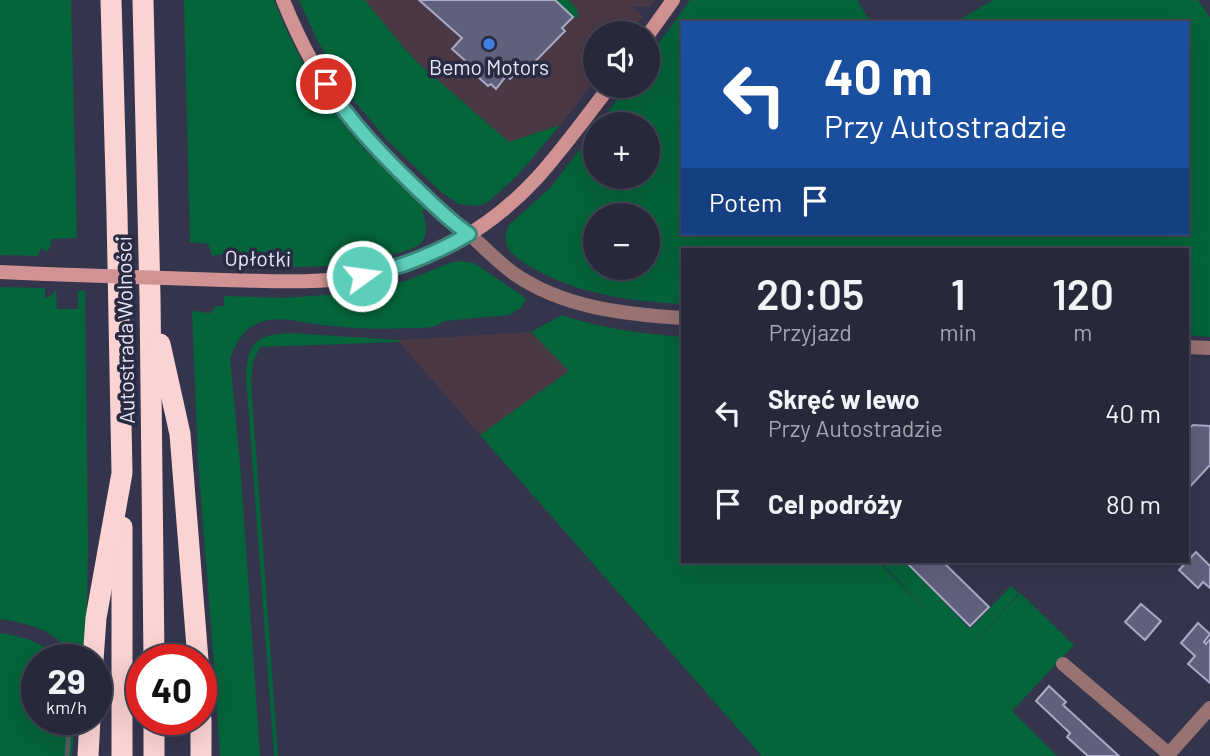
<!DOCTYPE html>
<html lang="pl">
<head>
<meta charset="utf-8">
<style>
  :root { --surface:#27283a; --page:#333445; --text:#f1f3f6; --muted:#a4a6af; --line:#434454 }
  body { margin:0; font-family:Barlow,sans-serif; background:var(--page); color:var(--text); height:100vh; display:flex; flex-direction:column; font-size:26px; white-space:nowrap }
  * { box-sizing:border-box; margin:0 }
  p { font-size:23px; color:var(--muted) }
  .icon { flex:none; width:38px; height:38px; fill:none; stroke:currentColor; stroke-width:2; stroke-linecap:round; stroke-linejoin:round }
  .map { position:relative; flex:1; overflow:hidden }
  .drawer { position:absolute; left:681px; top:248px; width:508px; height:315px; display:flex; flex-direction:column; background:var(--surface); border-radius:0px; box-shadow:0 7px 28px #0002,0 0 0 2px var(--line) }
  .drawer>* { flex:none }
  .banner { position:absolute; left:681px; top:21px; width:508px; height:214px; border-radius:0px; box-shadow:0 7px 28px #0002,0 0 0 2px var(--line); background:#1a4fa0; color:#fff; overflow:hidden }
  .fabs { position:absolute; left:583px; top:21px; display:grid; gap:14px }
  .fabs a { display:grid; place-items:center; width:77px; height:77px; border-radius:50%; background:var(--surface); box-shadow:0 7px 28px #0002,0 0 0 2px var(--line); font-size:35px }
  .speed { position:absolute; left:21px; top:644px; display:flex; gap:14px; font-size:35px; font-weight:700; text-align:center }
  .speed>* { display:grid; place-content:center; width:91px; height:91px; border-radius:50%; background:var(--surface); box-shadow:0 7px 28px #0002,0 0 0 2px var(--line); line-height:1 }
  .speed small { font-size:18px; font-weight:400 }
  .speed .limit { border:10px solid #d22; background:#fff; color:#111 }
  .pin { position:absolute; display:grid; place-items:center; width:60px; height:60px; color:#fff; margin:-30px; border:4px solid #fff; border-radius:50%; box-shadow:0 2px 7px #0007 }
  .me { position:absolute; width:77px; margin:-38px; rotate:76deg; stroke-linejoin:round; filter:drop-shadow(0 0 5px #0008) }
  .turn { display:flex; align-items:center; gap:24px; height:147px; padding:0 28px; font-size:32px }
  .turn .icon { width:91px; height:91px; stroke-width:2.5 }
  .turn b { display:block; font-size:49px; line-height:60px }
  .then { display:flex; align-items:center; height:66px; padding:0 28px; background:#0003; gap:14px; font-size:26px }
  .eta { display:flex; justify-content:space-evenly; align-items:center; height:119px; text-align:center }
  .eta b { font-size:42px; font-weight:600; line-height:49px }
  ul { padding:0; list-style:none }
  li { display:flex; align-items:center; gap:21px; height:91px; padding:0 28px }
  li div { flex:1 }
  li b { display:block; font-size:26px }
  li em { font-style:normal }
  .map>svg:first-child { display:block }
  .commercial { fill:#4a3945 }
  .green { fill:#04643a; fill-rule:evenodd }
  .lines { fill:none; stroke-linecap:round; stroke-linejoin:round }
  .stream { stroke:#515c62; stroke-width:5 }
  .building { fill:#5f617c; stroke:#a8aac8; stroke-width:2 }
  .street { stroke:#997272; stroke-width:14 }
  .secondary { stroke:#d09292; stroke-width:14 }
  .highway { stroke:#fad3d2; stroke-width:21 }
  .secondary-bridge { stroke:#d09292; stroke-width:14 }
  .route-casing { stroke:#3c8679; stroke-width:18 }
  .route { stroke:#5cceba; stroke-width:12 }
  .shop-dot { fill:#3f7fe0; stroke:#2a2b42; stroke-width:2.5 }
  .labels { text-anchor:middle; stroke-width:7; stroke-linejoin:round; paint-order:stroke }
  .poi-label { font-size:21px; fill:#e6e7f7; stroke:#2a2b42 }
  .street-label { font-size:21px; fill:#e6e7f7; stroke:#2a2b42 }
</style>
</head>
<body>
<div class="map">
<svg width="1210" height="756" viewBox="0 0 1210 756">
  <rect width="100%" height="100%" fill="#34354d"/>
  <g class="commercial">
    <polygon points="365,0 655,0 649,7 633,7 643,17 630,33 595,33 595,80 560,125 509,142 416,61 403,47"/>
    <polygon points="531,332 570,371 480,435 399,342 399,340"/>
  </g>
  <g class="green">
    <polygon points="0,0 71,0 77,238 51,239 51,247 49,247 48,252 41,248 38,256 0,255"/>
    <path d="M184,0H274C297,59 330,114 374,159C391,176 408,192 425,208L422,211C426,219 429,233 422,242C414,250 397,253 387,256C371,259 355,263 338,265C300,269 262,265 224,264L223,254L212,256L208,244L190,242Z"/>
    <polygon points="299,0 365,0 403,47 416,61 509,142 560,125 518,175 488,202 478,206 459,204 442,193 389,142 350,96 317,40"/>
    <polygon points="555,0 569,0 577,10 579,18 573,17"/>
    <path d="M690,0H857L871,23H682V233H1186V23H954L993,0H1198L1210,17V337L1187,335L1186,250H682V304C630,301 576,294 531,267C513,256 499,247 509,225L551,187L595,130V177H648V124H599L627,86H648V58ZM595,215H648V268H595Z"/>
    <path d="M462,261L474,263L520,294L526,299L521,308L509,315L445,321C443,321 437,326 435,326C427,329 417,328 408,328C377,330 346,328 315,324C297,321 273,315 256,324C241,332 236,344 230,358L241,475L260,756H220L214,666L198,459L192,311L210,313L217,306H224V296L283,298L355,293L406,281L452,262Z"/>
    <path d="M0,287L45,288V298L51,296L56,290L57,309H78V291H85L88,548L86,654L83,660H78C53,630 37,625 0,619Z"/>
    <path d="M562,315C601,329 641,333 682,337V562H879L936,621L881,562H905L970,629L1011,586L1019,593L968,650L1020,593L1074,645L1012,711L1057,756H762L480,435L569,371L531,332Z"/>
    <path d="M289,333L399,340V342L260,347L253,362L251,382L278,756H274L246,376C248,342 257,335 289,333Z"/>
    <path d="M0,633C23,637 43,641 59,660H37V719H75L72,756H0Z"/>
  </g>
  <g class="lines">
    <polyline class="stream" points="67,756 70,719"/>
  </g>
  <g class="building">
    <polygon points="419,0 555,0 573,17 562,28 565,31 524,73 519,69 510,79 507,75 496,89 491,84 488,86 476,75 477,71 452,49 462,38"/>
    <polygon points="1193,425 1210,426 1210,465 1186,491 1186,440 1188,438 1186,431"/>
    <polygon points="1196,552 1210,566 1210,588 1203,582 1198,588 1179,570"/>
    <polygon points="906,562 943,562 989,607 970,626"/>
    <polygon points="1141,604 1161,621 1145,640 1125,622"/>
    <polygon points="1198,623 1210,634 1204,642 1206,644 1210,639 1210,683 1188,664 1195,656 1181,643"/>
    <polygon points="1049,686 1066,702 1063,705 1119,756 1088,756 1067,737 1070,733 1036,701"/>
  </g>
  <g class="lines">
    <g class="street">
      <path d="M469,234C484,247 497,261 513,273C563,308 624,314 682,318"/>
      <polyline points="1186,347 1210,348"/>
      <polyline points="1063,664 1169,754"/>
      <polyline points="1167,756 1210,708"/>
    </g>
    <g class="secondary">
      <path d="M283,0C299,40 319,79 346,113C366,139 389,162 412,184C431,202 448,220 469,234"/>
      <polyline points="648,35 673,0"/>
      <polyline points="0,272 45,274"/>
      <path d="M224,280C270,281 317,284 362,276C429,264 491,228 537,178C563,149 586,117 610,86"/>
    </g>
    <g class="highway">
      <polyline points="143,0 150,297 154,660"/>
      <polyline points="160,344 180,434 198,660"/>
      <polyline points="122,527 122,756"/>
      <polyline points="93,660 96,618 122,473 117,214 111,0"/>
      <polyline points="201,719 201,756"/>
      <polyline points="88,756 90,719"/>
      <polyline points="154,756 154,719"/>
    </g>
    <polyline class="secondary-bridge" points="45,274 224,280"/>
  </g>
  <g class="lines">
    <g class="route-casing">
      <path id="route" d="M326,84C351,123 382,155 415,187C433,204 449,221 469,234C435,254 400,268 362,276"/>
    </g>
    <use href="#route" class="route"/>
  </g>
  <circle class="shop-dot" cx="489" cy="44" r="7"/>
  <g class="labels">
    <g class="poi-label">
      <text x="489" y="75">Bemo Motors</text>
    </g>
    <g class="street-label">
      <text transform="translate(258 259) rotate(1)" y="7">Opłotki</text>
      <text transform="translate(126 330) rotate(-91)" y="7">Autostrada Wolności</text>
    </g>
  </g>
</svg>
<div class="fabs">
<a><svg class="icon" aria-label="sound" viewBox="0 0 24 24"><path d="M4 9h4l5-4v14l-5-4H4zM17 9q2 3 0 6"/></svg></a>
<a>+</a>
<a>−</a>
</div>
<div class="speed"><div>29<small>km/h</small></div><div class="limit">40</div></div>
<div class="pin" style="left:326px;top:84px;background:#d93025"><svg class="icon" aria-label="arrive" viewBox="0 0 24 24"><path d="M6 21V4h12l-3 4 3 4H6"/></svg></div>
<svg class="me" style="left:362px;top:276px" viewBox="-20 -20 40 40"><circle r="17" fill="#5cceba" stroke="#fff" stroke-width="3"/><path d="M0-11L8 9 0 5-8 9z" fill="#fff"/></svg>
<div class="banner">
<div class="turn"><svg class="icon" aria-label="left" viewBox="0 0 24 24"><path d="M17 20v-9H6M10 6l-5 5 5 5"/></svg><div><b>40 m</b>Przy Autostradzie</div></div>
<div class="then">Potem<svg class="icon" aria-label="arrive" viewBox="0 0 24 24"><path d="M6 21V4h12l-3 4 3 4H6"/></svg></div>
</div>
<section class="drawer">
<div class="eta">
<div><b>20:05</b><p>Przyjazd</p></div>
<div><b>1</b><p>min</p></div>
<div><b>120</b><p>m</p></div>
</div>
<ul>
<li><svg class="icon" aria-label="left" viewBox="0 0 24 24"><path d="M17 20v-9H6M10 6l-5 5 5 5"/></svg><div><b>Skręć w lewo</b><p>Przy Autostradzie</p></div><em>40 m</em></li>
<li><svg class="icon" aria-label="arrive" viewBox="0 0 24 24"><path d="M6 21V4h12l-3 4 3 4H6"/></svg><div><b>Cel podróży</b></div><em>80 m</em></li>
</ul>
</section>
</div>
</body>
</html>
